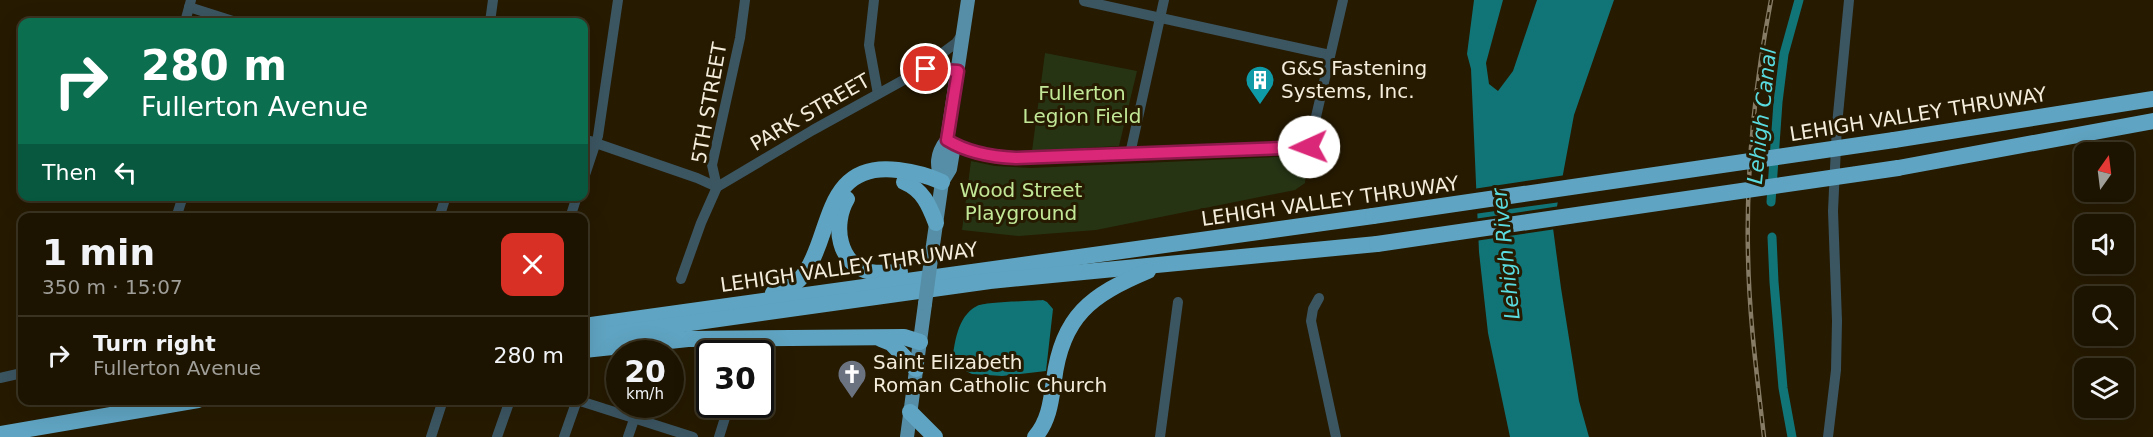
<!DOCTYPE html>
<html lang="en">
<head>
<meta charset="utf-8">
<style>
  :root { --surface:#1c1400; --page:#251d0a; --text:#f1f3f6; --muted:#a09e99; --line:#3a3322 }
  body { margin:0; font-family:"DejaVu Sans",sans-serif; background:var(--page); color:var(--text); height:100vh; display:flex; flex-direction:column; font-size:22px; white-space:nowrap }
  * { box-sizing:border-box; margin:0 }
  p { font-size:20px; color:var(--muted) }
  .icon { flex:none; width:33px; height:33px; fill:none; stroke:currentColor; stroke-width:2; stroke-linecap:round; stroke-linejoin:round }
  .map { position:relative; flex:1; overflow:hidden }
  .panel { position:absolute; left:18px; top:213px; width:570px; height:192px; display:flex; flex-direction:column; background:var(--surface); border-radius:12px; box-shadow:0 6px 24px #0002,0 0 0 2px var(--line) }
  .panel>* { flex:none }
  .hud { position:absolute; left:18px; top:18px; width:570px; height:183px; border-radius:12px; box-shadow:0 6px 24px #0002,0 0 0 2px var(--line); background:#0b6e4f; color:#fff; overflow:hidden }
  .needle { width:39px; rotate:14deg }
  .tools { position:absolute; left:2074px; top:142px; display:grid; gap:12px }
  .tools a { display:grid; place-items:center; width:60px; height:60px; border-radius:12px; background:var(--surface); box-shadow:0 6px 24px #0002,0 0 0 2px var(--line); font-size:30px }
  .speed { position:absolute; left:606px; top:340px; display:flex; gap:12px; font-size:30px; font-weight:700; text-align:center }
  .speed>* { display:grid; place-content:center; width:78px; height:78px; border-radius:50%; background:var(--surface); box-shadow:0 6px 24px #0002,0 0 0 2px var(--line); line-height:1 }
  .speed small { font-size:15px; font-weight:400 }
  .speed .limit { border:3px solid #111; border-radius:9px; background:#fff; color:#111 }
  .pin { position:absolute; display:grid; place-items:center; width:51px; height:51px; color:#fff; margin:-26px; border:3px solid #fff; border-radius:50%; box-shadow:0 2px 6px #0007 }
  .me { position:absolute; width:66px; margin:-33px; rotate:268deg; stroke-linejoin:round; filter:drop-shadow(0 0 4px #0008) }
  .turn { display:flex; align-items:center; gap:21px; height:126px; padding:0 24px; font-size:27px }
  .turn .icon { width:78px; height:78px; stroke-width:2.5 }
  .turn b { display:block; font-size:42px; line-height:51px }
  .then { display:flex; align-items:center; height:57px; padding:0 24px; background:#0003; gap:12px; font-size:22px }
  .round { display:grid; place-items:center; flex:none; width:63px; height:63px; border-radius:12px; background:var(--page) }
  .head { display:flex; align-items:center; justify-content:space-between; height:102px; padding:0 24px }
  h1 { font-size:36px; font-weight:800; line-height:45px }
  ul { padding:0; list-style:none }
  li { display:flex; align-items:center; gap:18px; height:78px; padding:0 24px; border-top:2px solid var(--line) }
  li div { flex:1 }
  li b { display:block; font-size:22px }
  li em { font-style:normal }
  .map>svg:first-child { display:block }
  .green { fill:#263414 }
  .water { fill:#117476 }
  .pier { fill:#261a00 }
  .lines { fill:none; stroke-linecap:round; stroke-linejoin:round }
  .canal { stroke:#117476; stroke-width:9 }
  .minor { stroke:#3b5561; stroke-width:10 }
  .major { stroke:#558ea6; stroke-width:14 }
  .highway { stroke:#5fa4c2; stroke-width:16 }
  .rail-casing { stroke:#867c66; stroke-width:4.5 }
  .rail { stroke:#261a00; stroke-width:2; stroke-dasharray:7; stroke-linecap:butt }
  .major-bridge { stroke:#558ea6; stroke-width:14 }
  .highway-bridge { stroke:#5fa4c2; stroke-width:16 }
  .route-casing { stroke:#8e194d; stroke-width:15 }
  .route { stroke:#db2777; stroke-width:10 }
  .labels { text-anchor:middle; stroke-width:6; stroke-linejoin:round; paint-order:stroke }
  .poi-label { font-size:20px; fill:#f5eddc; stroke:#261a00; text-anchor:start }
  .park-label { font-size:20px; fill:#c2e897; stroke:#261a00 }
  .street-label { font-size:20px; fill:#f5eddc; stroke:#261a00 }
  .water-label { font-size:21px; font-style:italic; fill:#5adbdf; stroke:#261a00 }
</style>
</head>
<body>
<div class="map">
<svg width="2153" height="437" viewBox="0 0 2153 437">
  <rect width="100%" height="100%" fill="#261a00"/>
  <g class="green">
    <polygon points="1045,53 1137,71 1119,146 1032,151"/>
    <polygon points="1299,156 1307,164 1305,183 1295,190 1096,230 1019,236 962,230 971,161 995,166 1031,168"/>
  </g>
  <g class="water">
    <polygon points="1474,0 1503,0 1486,63 1489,84 1498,91 1513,71 1537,0 1614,0 1574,115 1553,228 1561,288 1579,401 1589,437 1510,437 1488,333 1479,252 1471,69 1467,54"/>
    <path d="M1043,300L1047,302L1053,309L1046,371L1002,376L972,374L952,364C954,345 957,316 977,306C984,302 1032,301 1043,300Z"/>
  </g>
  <g class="pier">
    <polygon points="1566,175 1561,202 1474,214 1473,189"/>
    <polygon points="1560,206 1556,229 1475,241 1474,219"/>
  </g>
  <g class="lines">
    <g class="canal">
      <polyline points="1771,202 1778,102 1784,54 1799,0"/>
      <polyline points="1772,237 1774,282 1783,388 1792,437"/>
    </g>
    <g class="minor">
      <polyline points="874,0 869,45 878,94"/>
      <polyline points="1084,1 1330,55"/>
      <polyline points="189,7 236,22"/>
      <polyline points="185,22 191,0"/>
      <polyline points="490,22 493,0"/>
      <polyline points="921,69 956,43 963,33"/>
      <polyline points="584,139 697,178 717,187"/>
      <path d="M947,140C968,153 992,157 1016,158L1309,147L1343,0"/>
      <polyline points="1130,154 1164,0"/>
      <polyline points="584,178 598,136 618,0"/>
      <polyline points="717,187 813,130 918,72 934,68 958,71"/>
      <polyline points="176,218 183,196"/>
      <polyline points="439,218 446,196"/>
      <polyline points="570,218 577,196"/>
      <polyline points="681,279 701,223 717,187 712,165 740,38 745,0"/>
      <polyline points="1319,298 1313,309 1311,321 1336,437"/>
      <polyline points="0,378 22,373"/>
      <polyline points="577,400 693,437"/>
      <polyline points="431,437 443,400"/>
      <polyline points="497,437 510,400"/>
      <polyline points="564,437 577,400"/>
      <polyline points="628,437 639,405"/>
      <polyline points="719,437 729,405"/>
      <polyline points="1160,437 1178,302"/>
      <polyline points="1828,437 1836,370 1837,321 1833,211 1837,125 1849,0"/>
    </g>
    <g class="major">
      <path d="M942,182C936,165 936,154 947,140L968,0"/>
      <polyline points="931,259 942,182 950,169 953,151 947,140"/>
      <polyline points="907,437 925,304"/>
    </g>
    <g class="highway">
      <polyline points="1894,140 2153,99"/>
      <polyline points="1898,168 2153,121"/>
      <path d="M904,182C923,190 929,205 936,223"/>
      <path d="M847,199C832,224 838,266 871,272C880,274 891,272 900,272"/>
      <path d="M773,293C843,281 803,158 898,170C914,172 927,175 942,182"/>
      <polyline points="584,326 1373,216"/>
      <polyline points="584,338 990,281 1377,244"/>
      <polyline points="881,339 891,343 916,369"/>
      <polyline points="584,350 688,339 904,337 920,342"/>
      <polyline points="910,412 935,437"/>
      <polyline points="0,434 198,400"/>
      <path d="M1035,437C1049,421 1051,401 1054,380C1062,316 1091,295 1148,271"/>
    </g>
    <g class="rail-casing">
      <path id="rail" d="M1764,437C1757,376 1749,316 1748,255C1746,170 1755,84 1771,0"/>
    </g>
    <use href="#rail" class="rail"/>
    <polyline class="major-bridge" points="925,304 931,259"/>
    <g class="highway-bridge">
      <polyline points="1373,216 1894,140"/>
      <polyline points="1377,244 1898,168"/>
    </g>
  </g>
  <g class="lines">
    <g class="route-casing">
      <path id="route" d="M926,69L958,71L947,140C968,153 992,157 1016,158L1309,147"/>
    </g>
    <use href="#route" class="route"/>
  </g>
  <defs>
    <g id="building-pin" transform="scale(1.5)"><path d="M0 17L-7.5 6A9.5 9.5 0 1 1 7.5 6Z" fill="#0f9aa8" stroke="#261a00"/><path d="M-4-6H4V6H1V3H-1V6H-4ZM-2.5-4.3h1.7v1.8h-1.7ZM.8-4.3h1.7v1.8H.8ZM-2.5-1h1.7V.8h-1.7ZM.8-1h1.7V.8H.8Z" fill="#fff"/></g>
    <g id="church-pin" transform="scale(1.5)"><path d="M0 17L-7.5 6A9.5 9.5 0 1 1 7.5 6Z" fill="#6b7280" stroke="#261a00"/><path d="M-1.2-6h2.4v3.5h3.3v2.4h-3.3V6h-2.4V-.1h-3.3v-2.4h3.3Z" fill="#fff"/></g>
  </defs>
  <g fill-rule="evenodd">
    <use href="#building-pin" x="1260" y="80"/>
    <use href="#church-pin" x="852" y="374"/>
  </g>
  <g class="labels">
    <g class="poi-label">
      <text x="1281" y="75">G&amp;S Fastening<tspan x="1281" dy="23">Systems, Inc.</tspan></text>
      <text x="873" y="369">Saint Elizabeth<tspan x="873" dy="23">Roman Catholic Church</tspan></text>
    </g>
    <g class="park-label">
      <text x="1082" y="100">Fullerton<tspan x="1082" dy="23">Legion Field</tspan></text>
      <text x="1021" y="197">Wood Street<tspan x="1021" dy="23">Playground</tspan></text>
    </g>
    <g class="street-label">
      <text transform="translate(709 103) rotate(-80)" y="7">5TH STREET</text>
      <text transform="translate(810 112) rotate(-30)" y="7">PARK STREET</text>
      <text transform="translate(1918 114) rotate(-9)" y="7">LEHIGH VALLEY THRUWAY</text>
      <text transform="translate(1330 201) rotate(-8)" y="7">LEHIGH VALLEY THRUWAY</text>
      <text transform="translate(849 267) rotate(-8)" y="7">LEHIGH VALLEY THRUWAY</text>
    </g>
    <g class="water-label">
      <text transform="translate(1762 116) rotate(-84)" y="7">Lehigh Canal</text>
      <text transform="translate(1506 254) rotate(-96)" y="7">Lehigh River</text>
    </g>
  </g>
</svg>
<div class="tools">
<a><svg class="needle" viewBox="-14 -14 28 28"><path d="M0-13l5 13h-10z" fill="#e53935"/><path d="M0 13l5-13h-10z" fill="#a09e99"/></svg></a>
<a><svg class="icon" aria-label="sound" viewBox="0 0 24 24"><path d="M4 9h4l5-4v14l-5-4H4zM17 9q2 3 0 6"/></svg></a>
<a><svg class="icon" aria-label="search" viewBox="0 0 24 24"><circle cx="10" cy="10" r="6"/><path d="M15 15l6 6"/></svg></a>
<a><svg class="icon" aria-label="layers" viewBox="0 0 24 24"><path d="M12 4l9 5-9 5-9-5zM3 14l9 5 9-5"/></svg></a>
</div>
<div class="speed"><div>20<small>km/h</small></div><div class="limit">30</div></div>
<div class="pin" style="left:926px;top:69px;background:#d93025"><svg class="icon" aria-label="arrive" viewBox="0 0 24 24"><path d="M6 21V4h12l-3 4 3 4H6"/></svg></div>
<svg class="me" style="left:1309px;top:147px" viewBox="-20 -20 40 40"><circle r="19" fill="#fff"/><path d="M0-13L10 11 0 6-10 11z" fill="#db2777"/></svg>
<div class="hud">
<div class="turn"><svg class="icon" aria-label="right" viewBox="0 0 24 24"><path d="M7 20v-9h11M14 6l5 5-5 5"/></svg><div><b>280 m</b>Fullerton Avenue</div></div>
<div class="then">Then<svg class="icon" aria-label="left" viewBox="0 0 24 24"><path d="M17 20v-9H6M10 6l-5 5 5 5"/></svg></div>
</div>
<section class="panel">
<div class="head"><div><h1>1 min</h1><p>350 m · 15:07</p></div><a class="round" style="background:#d93025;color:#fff"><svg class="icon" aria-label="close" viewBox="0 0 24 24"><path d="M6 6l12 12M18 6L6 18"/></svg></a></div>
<ul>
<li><svg class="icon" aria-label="right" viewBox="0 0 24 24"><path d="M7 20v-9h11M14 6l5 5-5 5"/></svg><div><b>Turn right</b><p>Fullerton Avenue</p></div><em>280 m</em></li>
</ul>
</section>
</div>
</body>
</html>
